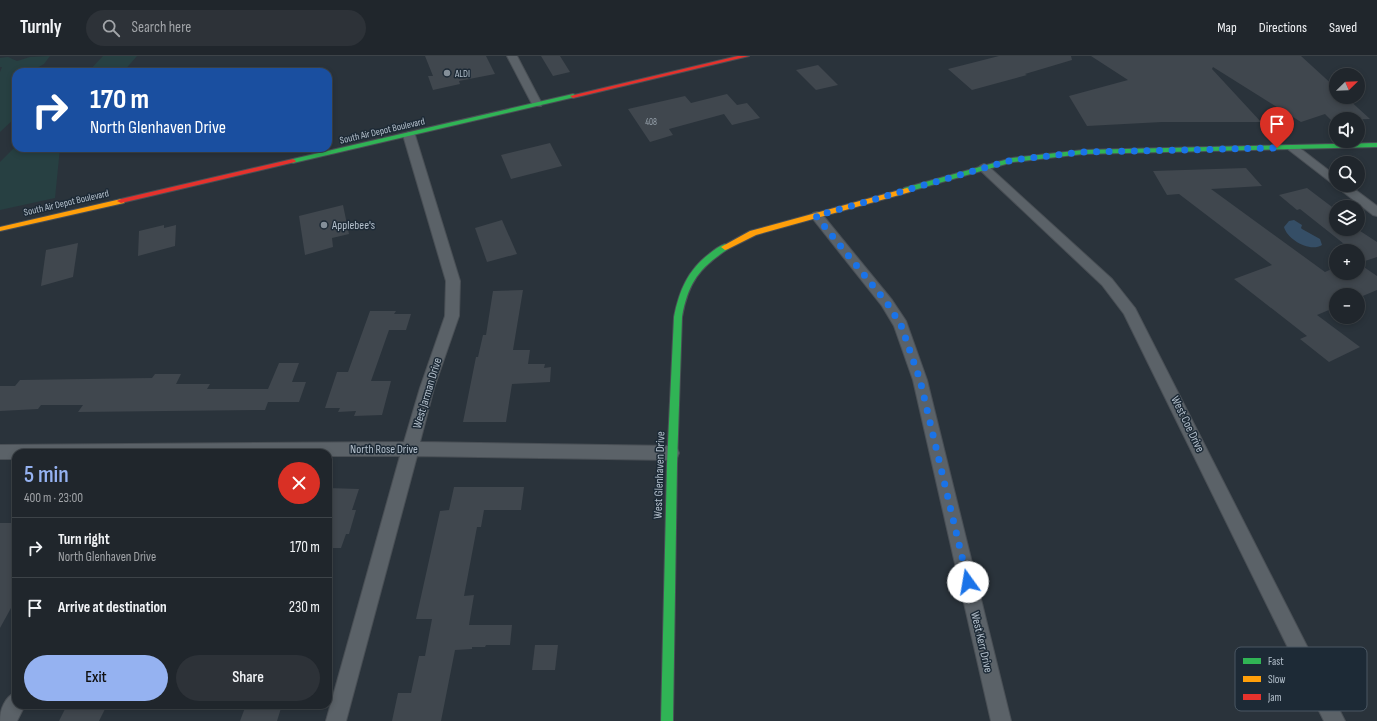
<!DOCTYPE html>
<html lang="en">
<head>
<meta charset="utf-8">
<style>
  :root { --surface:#20262c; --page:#2d3238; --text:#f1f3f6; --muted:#a2a5a9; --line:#3d4348; --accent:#95b2f1 }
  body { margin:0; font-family:"Sofia Sans Condensed",sans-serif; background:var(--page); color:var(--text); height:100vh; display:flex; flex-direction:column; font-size:15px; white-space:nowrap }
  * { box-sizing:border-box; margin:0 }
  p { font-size:13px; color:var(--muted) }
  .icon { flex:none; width:22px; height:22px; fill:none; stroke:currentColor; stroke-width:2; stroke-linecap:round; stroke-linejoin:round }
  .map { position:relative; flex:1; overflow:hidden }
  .side { position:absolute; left:12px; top:393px; width:320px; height:260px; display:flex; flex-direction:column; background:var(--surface); border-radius:12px; box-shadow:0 2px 6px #0003,0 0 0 1px var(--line) }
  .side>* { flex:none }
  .guide { position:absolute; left:12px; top:12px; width:320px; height:84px; border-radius:12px; box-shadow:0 2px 6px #0003,0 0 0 1px var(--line); background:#1a4fa0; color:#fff; overflow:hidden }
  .needle { width:26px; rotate:67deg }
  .controls { position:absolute; left:1329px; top:12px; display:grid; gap:8px }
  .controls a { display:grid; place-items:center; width:36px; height:36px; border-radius:50%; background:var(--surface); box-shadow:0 2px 6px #0003,0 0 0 1px var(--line); font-size:20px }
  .pin { position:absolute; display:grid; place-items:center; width:34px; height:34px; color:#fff; margin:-41px -17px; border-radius:50% 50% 50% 0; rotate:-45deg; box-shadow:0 0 4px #0007 }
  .pin .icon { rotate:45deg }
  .me { position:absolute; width:44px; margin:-22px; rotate:347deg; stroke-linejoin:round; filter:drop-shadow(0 0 3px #0008) }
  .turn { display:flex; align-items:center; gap:14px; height:84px; padding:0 12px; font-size:18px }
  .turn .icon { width:52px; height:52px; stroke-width:2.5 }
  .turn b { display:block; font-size:28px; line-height:34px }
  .round { display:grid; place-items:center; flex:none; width:42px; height:42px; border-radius:21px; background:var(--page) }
  .head { display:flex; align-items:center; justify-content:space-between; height:68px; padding:0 12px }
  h1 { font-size:24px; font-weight:600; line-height:30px; color:var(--accent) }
  .cta { display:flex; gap:8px; margin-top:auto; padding:8px 12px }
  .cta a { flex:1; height:46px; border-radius:24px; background:var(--accent); color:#111; font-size:16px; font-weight:600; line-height:46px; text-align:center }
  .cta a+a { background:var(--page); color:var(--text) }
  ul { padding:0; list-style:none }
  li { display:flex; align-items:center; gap:12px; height:60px; padding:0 12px; border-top:1px solid var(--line) }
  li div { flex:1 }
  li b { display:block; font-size:15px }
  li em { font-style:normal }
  header { display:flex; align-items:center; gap:24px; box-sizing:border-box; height:56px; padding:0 20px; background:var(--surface); border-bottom:1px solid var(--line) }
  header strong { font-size:19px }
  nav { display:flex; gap:22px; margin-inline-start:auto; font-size:14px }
  .search { width:280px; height:36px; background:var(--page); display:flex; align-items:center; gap:10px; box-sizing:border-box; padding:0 14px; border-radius:22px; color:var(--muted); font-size:15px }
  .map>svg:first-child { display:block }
  .green { fill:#274042 }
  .water { fill:#354e66 }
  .building { fill:#40474e }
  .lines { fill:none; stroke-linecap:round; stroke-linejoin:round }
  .street-casing { stroke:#494f55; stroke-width:2 }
  .fast-casing { stroke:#494f55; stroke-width:2 }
  .slow-casing { stroke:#494f55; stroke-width:2 }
  .jam-casing { stroke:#494f55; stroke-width:2 }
  .street { fill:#5b6268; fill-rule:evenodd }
  .fast { fill:#30b455; fill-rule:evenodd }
  .slow { fill:#ff9f0a; fill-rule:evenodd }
  .jam { fill:#e5322d; fill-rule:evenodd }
  .route { stroke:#1a73e8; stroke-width:7; stroke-dasharray:0 12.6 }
  .poi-dot { fill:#848f99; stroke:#1d2a36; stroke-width:1.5 }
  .labels { text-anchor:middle; stroke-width:3; stroke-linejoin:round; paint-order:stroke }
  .far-number-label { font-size:9px; fill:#97a2ac }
  .far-poi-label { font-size:10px; fill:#b4c0cc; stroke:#1d2a36; text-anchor:start }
  .far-street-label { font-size:10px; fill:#b4c0cc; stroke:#1d2a36 }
  .poi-label { font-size:12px; fill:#b4c0cc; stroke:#1d2a36; text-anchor:start }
  .street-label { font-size:12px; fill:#b4c0cc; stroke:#1d2a36 }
  .key { fill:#1d2a36; stroke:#4a5763; stroke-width:1 }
  .key-label { font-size:11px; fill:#b4c0cc }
</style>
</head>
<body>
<header>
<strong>Turnly</strong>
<div class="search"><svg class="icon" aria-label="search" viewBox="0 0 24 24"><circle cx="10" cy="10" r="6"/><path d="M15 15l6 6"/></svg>Search here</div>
<nav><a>Map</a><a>Directions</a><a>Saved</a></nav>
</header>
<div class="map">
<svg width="1377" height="665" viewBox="0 0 1377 665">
  <rect width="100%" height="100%" fill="#2a333b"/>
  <g class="green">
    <polygon points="50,0 44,8 30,16 16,16 16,61 0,76 0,16 2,11 0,11 0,2 8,1 17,5 30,1"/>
    <polygon points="103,0 137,0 123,16 88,16"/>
    <polygon points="16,90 16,92 60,92 55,142 0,154 0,106"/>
  </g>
  <path class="water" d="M1294,164L1302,169L1301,172L1302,173L1320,183L1322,189C1310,197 1287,183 1284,171L1289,165Z"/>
  <g class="building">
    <polygon points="425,0 486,0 495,18 459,25 460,28 433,34 428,20 433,20"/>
    <polygon points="541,0 560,0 570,16 553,20"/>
    <polygon points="999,0 1071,0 1072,4 1025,18 1027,19 972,34 948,13"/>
    <polygon points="1091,0 1301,0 1336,32 1336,41 1346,41 1370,63 1331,64 1325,58 1301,66 1213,11 1212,13 1261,66 1162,66 1087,70 1069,40 1128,24"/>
    <polygon points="818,9 838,29 816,34 796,14"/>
    <polygon points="727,38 737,49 747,47 760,62 732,69 724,58 669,73 673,79 650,86 628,53 685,40 691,47"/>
    <polygon points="550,87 562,110 511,123 501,99"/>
    <polygon points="1246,112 1262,130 1211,133 1325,216 1336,211 1336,217 1358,217 1358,207 1377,220 1377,234 1358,242 1358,239 1336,239 1336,251 1317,259 1360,291 1329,306 1300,283 1307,280 1234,223 1272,209 1179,138 1167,139 1153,115"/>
    <polygon points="1307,132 1336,154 1336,173 1357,173 1377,186 1377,201 1365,205 1358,199 1358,195 1353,195 1300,153 1297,154 1279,139"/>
    <polygon points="343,149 349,178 332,182 333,191 305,199 299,160"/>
    <polygon points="502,164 517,198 487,206 475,172"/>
    <polygon points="164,169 164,172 176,169 175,190 138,200 139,175"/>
    <polygon points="78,187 73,221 41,230 46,194"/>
    <polygon points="523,234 513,294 530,294 528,308 545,308 544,312 551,311 550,326 512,328 506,366 463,366 476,301 478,301 483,279 486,279 493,235"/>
    <polygon points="370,255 396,255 394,258 411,258 406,274 389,274 371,325 391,325 382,359 354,360 356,355 338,356 340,352 325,352 337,316 348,316"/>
    <polygon points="279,307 299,307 292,326 306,326 299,346 268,346 265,354 78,356 83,349 41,349 38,353 0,355 0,330 15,330 20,324 152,322 155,318 181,318 176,328 210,328 207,333 268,333"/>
    <polygon points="454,431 524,431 521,454 484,454 481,471 477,471 464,540 474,539 469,569 512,569 510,589 486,589 485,591 472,591 472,593 455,594 441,665 392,665 398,637 411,637 419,600 425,600 432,563 416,563 440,455 449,454"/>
    <polygon points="328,432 359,433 352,454 356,454 349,478 346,478 341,492 328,492"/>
    <polygon points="0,467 16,467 16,552 11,552 0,572"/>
    <polygon points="535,589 558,589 555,614 532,614"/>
    <polygon points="67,649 107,649 99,665 59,665"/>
    <polygon points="246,649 282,649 277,665 240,665"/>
  </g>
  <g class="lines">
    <g class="street-casing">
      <g id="street">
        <polygon points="507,0 517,0 542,48 541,50 533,50 532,48"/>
        <polygon points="409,76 415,79 460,225 459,260 434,332 420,386 671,390 677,392 679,397 677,402 671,404 417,400 346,665 326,665 400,400 328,400 328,397 16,397 16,403 0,403 0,389 404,386 420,332 445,260 446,225 403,79"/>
        <polygon points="1293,89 1297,90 1336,120 1336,129 1349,129 1377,150 1377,160 1373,159 1289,94 1287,92"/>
        <polygon points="984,108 988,110 1112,223 1135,252 1345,665 1324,665 1124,258 1102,229 980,114 978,112 980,110"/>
        <polygon points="817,156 821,157 892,244 906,265 927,324 1011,665 991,665 913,324 894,270 882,250 813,163 811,160 813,157"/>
        <path d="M16,636V649H25L17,665H0C0,653 5,641 16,636Z"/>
      </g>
    </g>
    <g class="fast-casing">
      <g id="fast">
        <polygon points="573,38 575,39 575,41 293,107 290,105 293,103"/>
        <polygon points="1377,87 1377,91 1083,98 1013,106 907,136 903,134 904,132 1012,102 1083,94"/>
        <path d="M725,188L729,191L728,193C699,212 688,227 682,261L677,408L673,665H661L667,408L674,261C679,235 688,214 709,198C714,194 719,190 725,188Z"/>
      </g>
    </g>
    <g class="slow-casing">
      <g id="slow">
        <polygon points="907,132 911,134 910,136 756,179 728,193 725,194 721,191 750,175"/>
        <polygon points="121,143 125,145 124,147 0,175 0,171"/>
      </g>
    </g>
    <g class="jam-casing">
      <g id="jam">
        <polygon points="738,0 749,0 573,42 570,40"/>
        <polygon points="293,103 296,105 295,106 121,147 117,145 121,143"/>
      </g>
    </g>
    <use href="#street" class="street"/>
    <use href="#fast" class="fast"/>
    <use href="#slow" class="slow"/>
    <use href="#jam" class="jam"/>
  </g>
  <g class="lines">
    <polyline class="route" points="968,526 920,324 901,269 887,247 816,160 1012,104 1083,96 1277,92"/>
  </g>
  <g class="poi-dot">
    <circle cx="447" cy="17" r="4"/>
    <circle cx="324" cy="169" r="4"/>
  </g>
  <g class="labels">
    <g class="far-number-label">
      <text x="651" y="69">408</text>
    </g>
    <g class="far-poi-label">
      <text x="455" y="21">ALDI</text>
    </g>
    <g class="far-street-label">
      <text transform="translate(382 74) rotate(-13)" y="4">South Air Depot Boulevard</text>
      <text transform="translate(66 146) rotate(-13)" y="4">South Air Depot Boulevard</text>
    </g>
    <g class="poi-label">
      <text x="332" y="173">Applebee's</text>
    </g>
    <g class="street-label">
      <text transform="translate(427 337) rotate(-73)" y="4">West Jarman Drive</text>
      <text transform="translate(1188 368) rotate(64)" y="4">West Coe Drive</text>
      <text x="384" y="397">North Rose Drive</text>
      <text transform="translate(659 419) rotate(-88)" y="4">West Glenhaven Drive</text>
      <text transform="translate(982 586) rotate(77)" y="4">West Kerr Drive</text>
    </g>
  </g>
  <rect x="1235" y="591" width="132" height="64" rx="6" class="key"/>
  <rect x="1243" y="602" width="18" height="6" fill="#30b455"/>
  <rect x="1243" y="620" width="18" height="6" fill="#ff9f0a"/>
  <rect x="1243" y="638" width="18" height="6" fill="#e5322d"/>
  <g class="key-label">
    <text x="1268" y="609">Fast</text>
    <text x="1268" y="627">Slow</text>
    <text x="1268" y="645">Jam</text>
  </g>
</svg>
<div class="controls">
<a><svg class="needle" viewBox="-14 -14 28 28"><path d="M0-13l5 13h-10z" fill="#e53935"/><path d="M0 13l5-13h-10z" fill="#a2a5a9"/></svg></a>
<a><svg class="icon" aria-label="sound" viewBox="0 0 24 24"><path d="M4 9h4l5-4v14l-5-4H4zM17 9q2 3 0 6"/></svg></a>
<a><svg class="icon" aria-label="search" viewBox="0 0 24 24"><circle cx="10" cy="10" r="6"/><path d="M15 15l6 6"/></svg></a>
<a><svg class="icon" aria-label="layers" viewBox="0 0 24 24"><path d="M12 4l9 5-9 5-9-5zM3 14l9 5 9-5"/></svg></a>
<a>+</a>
<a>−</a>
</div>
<div class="pin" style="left:1277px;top:92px;background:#d93025"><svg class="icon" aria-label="arrive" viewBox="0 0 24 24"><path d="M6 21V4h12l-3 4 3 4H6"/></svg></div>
<svg class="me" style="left:968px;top:526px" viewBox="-20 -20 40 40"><circle r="19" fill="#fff"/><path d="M0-13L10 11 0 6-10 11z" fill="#1a73e8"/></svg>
<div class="guide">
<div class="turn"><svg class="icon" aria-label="right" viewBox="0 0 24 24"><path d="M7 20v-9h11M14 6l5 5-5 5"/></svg><div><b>170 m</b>North Glenhaven Drive</div></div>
</div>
<section class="side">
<div class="head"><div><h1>5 min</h1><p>400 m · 23:00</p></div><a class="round" style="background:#d93025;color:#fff"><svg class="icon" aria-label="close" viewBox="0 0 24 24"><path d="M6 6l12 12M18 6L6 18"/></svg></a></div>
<ul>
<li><svg class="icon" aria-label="right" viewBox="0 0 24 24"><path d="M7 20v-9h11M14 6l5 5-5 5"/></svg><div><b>Turn right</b><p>North Glenhaven Drive</p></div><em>170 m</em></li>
<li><svg class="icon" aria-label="arrive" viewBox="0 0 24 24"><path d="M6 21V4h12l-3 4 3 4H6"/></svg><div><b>Arrive at destination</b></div><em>230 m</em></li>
</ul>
<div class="cta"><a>Exit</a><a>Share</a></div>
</section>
</div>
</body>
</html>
